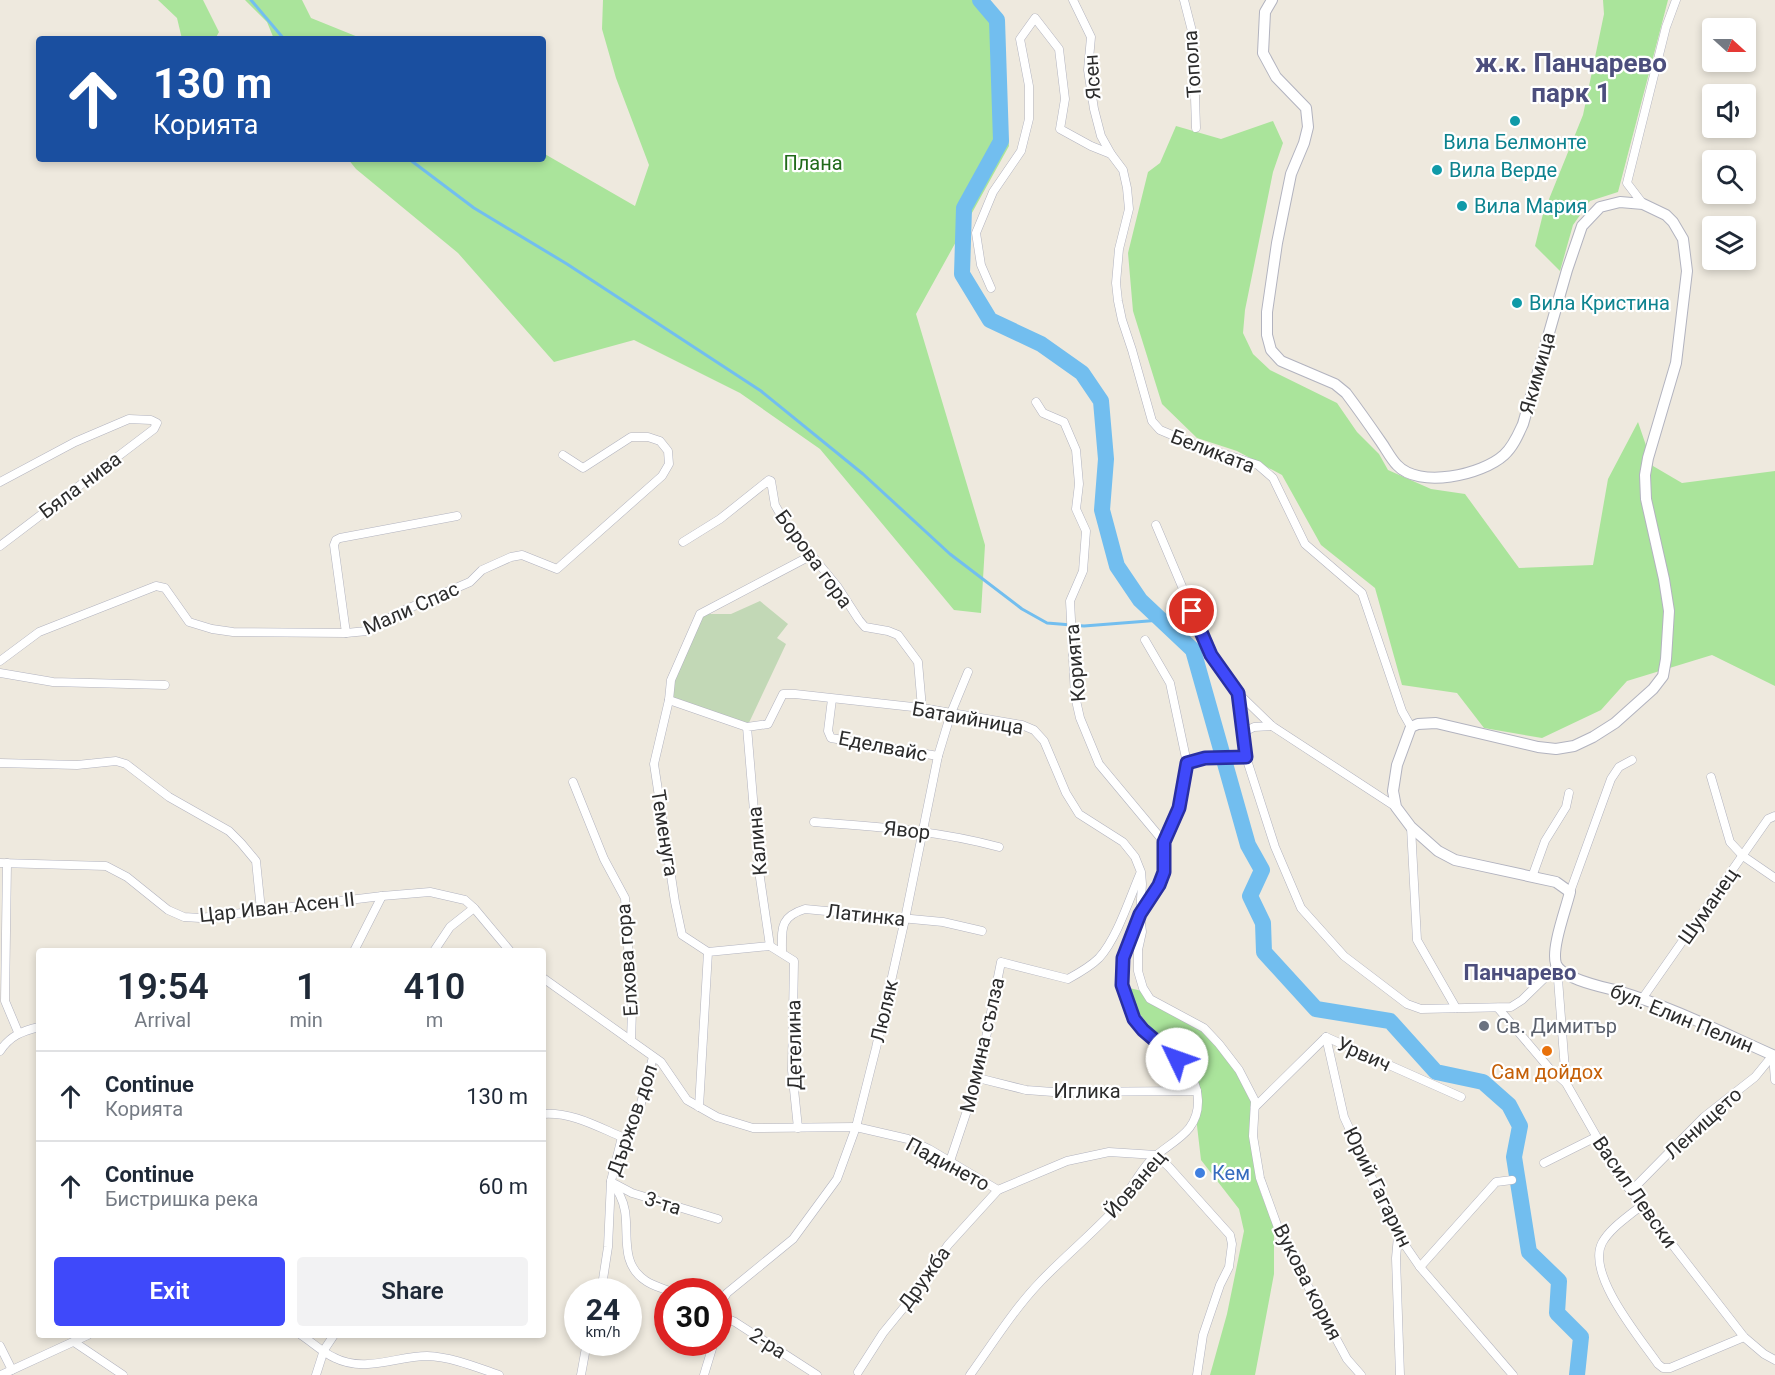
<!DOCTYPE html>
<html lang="en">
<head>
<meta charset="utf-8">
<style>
  :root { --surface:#fff; --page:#f2f2f3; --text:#1f2937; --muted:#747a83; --line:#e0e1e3; --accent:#3f49fa }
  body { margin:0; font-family:Roboto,sans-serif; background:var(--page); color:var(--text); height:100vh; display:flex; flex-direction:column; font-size:22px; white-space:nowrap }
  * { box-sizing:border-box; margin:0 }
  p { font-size:20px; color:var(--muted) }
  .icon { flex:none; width:33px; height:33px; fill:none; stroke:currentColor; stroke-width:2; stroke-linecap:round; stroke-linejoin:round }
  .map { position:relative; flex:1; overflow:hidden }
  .sheet { position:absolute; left:36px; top:948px; width:510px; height:390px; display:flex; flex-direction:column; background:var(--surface); border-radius:6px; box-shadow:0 3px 9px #0003 }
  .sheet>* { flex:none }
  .hud { position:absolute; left:36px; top:36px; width:510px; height:126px; border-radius:6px; box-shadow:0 3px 9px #0003; background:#1a4fa0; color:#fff; overflow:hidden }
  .needle { width:39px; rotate:111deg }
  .controls { position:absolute; left:1702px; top:18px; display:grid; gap:12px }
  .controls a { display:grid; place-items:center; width:54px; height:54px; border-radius:6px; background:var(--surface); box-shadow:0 3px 9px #0003; font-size:30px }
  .speed { position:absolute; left:564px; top:1278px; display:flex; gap:12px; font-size:30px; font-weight:700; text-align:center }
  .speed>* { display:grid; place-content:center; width:78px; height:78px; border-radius:50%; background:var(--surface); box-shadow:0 3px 9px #0003; line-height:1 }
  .speed small { font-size:15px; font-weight:400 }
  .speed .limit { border:9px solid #d22; background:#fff; color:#111 }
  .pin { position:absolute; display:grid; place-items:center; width:51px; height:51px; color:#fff; margin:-26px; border:3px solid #fff; border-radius:50%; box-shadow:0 2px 6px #0007 }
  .me { position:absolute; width:66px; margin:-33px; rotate:312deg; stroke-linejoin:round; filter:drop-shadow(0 0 4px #0008) }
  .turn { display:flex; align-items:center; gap:21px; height:126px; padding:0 18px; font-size:27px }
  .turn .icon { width:78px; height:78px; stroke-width:2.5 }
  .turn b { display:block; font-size:42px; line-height:51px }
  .eta { display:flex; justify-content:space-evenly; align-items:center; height:102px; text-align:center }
  .eta b { font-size:36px; font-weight:600; line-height:42px }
  .cta { display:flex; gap:12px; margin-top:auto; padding:12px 18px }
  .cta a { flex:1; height:69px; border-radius:6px; background:var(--accent); color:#fff; font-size:24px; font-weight:600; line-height:69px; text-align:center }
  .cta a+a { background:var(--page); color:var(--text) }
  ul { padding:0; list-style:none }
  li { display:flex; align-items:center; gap:18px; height:90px; padding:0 18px; border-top:2px solid var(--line) }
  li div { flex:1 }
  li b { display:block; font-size:22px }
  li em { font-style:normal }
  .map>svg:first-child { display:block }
  .green { fill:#aae49b }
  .cemetery { fill:#c2d8b6 }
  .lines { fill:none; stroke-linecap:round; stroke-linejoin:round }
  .stream { stroke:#72beef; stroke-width:3 }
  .river { stroke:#72beef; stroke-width:16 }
  .street-casing { stroke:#b2b3bf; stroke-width:9 }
  .secondary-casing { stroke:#b2b3bf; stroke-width:12 }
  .street { stroke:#fff; stroke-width:8 }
  .secondary { stroke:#fff; stroke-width:10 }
  .route-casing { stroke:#292fa2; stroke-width:15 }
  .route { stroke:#3f49fa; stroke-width:10 }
  .culture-dot { fill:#0f9aa8; stroke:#fff; stroke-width:2 }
  .worship-dot { fill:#6b7280; stroke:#fff; stroke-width:2 }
  .food-dot { fill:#e8710a; stroke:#fff; stroke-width:2 }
  .shop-dot { fill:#3f7fe0; stroke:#fff; stroke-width:2 }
  .labels { text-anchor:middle; stroke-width:4.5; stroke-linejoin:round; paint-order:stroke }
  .street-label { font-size:20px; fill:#2c2c2c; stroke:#fff }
  .culture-label { font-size:20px; fill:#0d838f; stroke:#fff; text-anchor:start }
  .park-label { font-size:20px; fill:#216b1a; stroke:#fff }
  .worship-label { font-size:20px; fill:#5b616d; stroke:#fff; text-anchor:start }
  .food-label { font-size:20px; fill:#c56008; stroke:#fff }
  .shop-label { font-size:20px; fill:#366cbe; stroke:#fff; text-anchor:start }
  .quarter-label { font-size:22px; font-weight:bold; fill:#4c4e7d; stroke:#fff }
  .district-label { font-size:26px; font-weight:bold; fill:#4c4e7d; stroke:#fff }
</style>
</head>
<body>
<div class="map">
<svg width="1775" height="1375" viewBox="0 0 1775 1375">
  <rect width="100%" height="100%" fill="#eee9de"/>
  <g class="green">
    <polygon points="158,0 203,0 219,32 215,39 182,39 177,18"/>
    <polygon points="245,0 302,0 311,18 363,39 274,39 267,22"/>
    <polygon points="603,0 980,0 997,20 1009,146 916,314 985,545 981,613 954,610 820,449 740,393 634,340 554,362 458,253 356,169 348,159 543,159 543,153 635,206 649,165 616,78 602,29"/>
    <polygon points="1603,0 1668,0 1618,192 1590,201 1573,225 1560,271 1535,246 1543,214 1583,115 1604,14"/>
    <polygon points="1273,121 1283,143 1273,172 1245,310 1243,333 1253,354 1270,370 1337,403 1357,432 1379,454 1388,470 1431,489 1465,494 1519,568 1593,565 1608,479 1638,422 1653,466 1682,483 1775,471 1775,686 1712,655 1627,681 1601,710 1542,738 1484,728 1457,693 1402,685 1375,588 1321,545 1282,475 1237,451 1197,438 1162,404 1133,311 1128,253 1148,172 1160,163 1176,126 1221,139"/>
    <polygon points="1125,987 1142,991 1204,1030 1239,1070 1255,1101 1255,1160 1260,1191 1274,1227 1274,1274 1255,1375 1210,1375 1227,1314 1244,1231 1239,1209 1201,1160 1196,1117 1198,1108 1191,1077 1129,1001"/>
  </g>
  <polygon class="cemetery" points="760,601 788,624 777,638 786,644 747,727 669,700 671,680 700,614 731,614"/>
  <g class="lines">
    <g class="stream">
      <polyline points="251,0 284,39"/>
      <polyline points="409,159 474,208 567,264 761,391 863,474 950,554 1022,609 1047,623 1084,626 1161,620"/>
    </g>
    <polyline class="river" points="980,0 997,20 1001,141 964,208 962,274 990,320 1041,344 1082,373 1101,401 1106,459 1102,510 1117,566 1140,600 1193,650 1248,845 1262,870 1250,896 1263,923 1264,952 1316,1009 1390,1021 1436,1072 1483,1082 1509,1105 1520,1126 1514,1157 1529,1252 1559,1281 1557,1313 1581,1337 1577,1375"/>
    <g class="street-casing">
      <g id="street">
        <polyline points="1073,0 1091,37 1088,70 1094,109 1101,136 1111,154"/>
        <polyline points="1184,0 1193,35 1196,128"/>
        <polyline points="1643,204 1627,183 1666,27 1676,0"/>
        <polyline points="991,288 981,265 976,233 993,192 1021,151 1029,119 1029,86 1020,39 1035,18 1059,49 1065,99 1060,129 1091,146 1111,154 1123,170 1127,188 1129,209 1119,249 1116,283 1118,301 1122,320 1132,350 1152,421 1160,430 1196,445 1258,465 1273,478 1305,544 1362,593 1402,711 1411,727"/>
        <polyline points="0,482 75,442 129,419 151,420 157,423 154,429 0,546"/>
        <polyline points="1156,525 1211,655 1238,693 1272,726 1396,807"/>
        <polyline points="683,542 720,519 769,480 771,481 775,505 786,524 837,586 859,620 865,627 888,631 898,635 918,662 922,708"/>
        <polyline points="346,633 334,545 336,540 340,538 457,516"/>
        <polyline points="1145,640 1170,683 1187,763 1179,808 1164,842"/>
        <polyline points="0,661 39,632 156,586 165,588 189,622 212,629 233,632 346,633 367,631 400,612 470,582 482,570 511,557 522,555 557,569 662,476 669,464 668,451 660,441 648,437 631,437 583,468 563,455"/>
        <polyline points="0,673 53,682 165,685"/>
        <polyline points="1238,693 1246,757 1275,847 1301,908 1344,956 1407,1004 1421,1009 1511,1007 1522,1000 1557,966"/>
        <polyline points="832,699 828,731 831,738 938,756"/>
        <polyline points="669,700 671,680 700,614 812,555"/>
        <polyline points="1244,732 1254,727 1272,726"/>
        <polyline points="0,763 77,765 116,761 126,764 169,797 229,831 241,843 256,861 261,910"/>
        <polyline points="1187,763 1205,758 1246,757"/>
        <polyline points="1711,777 1730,842 1743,856 1775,878"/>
        <polyline points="573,782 604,859 625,898 632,1010 631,1041"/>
        <path d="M814,822C878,827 936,830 999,847"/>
        <polyline points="1411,827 1417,940 1456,1008"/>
        <polyline points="0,863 106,866 127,877 168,910 184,917 200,918 382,896 430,892 465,900 474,908 510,951"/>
        <polyline points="7,863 5,1001 18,1032"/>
        <polyline points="1532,877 1545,841 1566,807 1569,793"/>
        <polyline points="1570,892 1611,779 1619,767 1632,760"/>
        <polyline points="354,951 382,896"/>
        <polyline points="434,951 450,927 474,908"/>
        <polyline points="708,952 682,935 675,902 654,764 669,700 747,727"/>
        <path d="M782,952C782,929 779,917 805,909L943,922L982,931"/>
        <polyline points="1557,966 1566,1083 1619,1176 1744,1337 1764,1354 1775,1360"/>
        <polyline points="543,978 661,1062 687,1100 717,1117 753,1128 856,1127 908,1139 929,1149 998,1190 1067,1161 1109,1152 1156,1155 1169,1167 1230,1235 1232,1244 1229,1267 1220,1285 1203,1335 1197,1375"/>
        <polyline points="1642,999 1768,819 1775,816"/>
        <polyline points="1498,1008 1549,1068 1566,1083"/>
        <polyline points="1326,1037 1344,1117 1398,1235 1420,1267 1513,1375"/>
        <path d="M0,1051C10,1036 22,1031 39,1027"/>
        <polyline points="1773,1055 1775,1080"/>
        <polyline points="978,1078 1026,1090 1053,1092 1197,1091"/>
        <polyline points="699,1107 708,952 770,946"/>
        <polyline points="1255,1107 1326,1037 1461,1097"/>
        <path d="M543,1114C572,1112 596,1126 622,1137"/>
        <polyline points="798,1128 792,1070 794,961 770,946 759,871 747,727 768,724 783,694 795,694 922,708 1022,725 1034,730 1044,741 1066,793 1079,814 1123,842 1135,857 1141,872 1142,884 1140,914 1142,932 1138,950 1138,971 1143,988 1150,999 1204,1028 1219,1044 1239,1070 1255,1101 1253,1136 1260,1178 1281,1236 1347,1359 1361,1375"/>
        <polyline points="622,1137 630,1134 639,1111 653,1057"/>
        <path d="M950,1161L978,1078L1001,962L1068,979C1079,973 1090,967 1099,958C1117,938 1129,900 1140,874"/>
        <polyline points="1544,1163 1596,1137"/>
        <path d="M611,1181C618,1191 623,1199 625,1211C629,1236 620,1264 646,1281C653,1286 663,1288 672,1292"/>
        <polyline points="615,1184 632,1193 718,1219"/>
        <polyline points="1631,1191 1704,1117 1755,1077 1773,1055"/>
        <path d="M1642,1205C1629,1216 1610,1228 1602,1243C1586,1274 1640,1338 1658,1364L1663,1368H1670L1744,1337"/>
        <polyline points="1398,1236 1396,1258 1400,1375"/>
        <polyline points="1420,1267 1496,1182 1512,1180"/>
        <polyline points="601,1292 608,1247 611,1181 622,1137"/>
        <polyline points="718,1307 727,1293 793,1239 837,1179 856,1127 876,1048 905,919 938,756 951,713 968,672"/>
        <polyline points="718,1315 735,1322 817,1375"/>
        <path d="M301,1335C312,1342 323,1353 335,1358C365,1373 397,1356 427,1356C452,1357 476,1367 499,1375"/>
        <polyline points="74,1342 123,1375"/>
        <polyline points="0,1346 12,1370"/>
        <polyline points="858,1372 883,1333 914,1295 948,1245 998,1190"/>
        <polyline points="1,1375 88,1335"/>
        <polyline points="316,1375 324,1350 334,1335"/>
        <polyline points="581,1375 587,1342"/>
        <polyline points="704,1375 714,1342"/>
        <path d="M970,1375C993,1343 1014,1309 1041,1281C1065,1256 1092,1234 1116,1208C1129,1194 1137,1175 1150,1161C1170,1141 1199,1134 1198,1100C1197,1067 1164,1051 1144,1031C1135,1022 1131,1011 1127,999C1125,993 1122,988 1122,982C1122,958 1128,933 1141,913C1148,900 1159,889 1163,874C1166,864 1164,852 1164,842L1099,764L1080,718L1075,696L1070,601L1083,571L1086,531L1076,509L1079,484L1076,450L1064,422L1043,413L1036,402"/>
      </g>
    </g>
    <g class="secondary-casing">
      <path id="secondary" d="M1272,0L1265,12L1263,53L1276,77L1306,108L1308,127L1304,143L1291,174L1277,243L1267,312V335L1271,350L1281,361L1335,384L1346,393C1358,409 1370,426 1381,442C1386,449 1391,459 1397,465C1419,489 1482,475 1504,455C1513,447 1518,435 1523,424L1567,270L1582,226L1600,207L1620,202L1643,204L1666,215L1673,222L1683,239L1687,271L1676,363L1648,458L1645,475L1646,499L1664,579L1669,611L1666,659L1663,676L1653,689L1615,723L1593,737L1574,746L1556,749L1538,747L1436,723L1418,724L1411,727L1397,765L1393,791L1396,807L1411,827L1438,851L1455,860L1556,882L1570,892C1566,909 1551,948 1556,964C1562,979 1603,987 1618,991C1672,1007 1723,1033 1775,1056"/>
    </g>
    <use href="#street" class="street"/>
    <use href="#secondary" class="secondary"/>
  </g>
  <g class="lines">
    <g class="route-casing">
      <polyline id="route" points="1177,1059 1143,1030 1134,1019 1122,985 1123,958 1140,914 1159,885 1164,872 1164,842 1179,808 1187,763 1205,758 1246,757 1238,693 1211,655 1192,611"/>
    </g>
    <use href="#route" class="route"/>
  </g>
  <g class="culture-dot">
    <circle cx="1515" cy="121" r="6"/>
    <circle cx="1437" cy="170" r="6"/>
    <circle cx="1462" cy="206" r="6"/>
    <circle cx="1517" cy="303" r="6"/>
  </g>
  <circle class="worship-dot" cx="1484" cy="1026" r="6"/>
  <circle class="food-dot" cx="1547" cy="1051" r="6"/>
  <circle class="shop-dot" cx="1200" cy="1173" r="6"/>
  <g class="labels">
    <g class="street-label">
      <text transform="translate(1192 64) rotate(-94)" y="7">Топола</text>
      <text transform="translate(1092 77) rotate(-94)" y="7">Ясен</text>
      <text transform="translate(1537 373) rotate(-74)" y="7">Якимица</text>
      <text transform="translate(1213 451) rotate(21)" y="7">Беликата</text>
      <text transform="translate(80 485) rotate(-37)" y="7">Бяла нива</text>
      <text transform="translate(814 559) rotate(54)" y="7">Борова гора</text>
      <text transform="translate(411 608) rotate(-24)" y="7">Мали Спас</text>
      <text transform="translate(1075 663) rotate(-95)" y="7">Корията</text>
      <text transform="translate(968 718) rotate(10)" y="7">Батаийница</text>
      <text transform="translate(883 746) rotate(11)" y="7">Еделвайс</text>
      <text transform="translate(907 830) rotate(6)" y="7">Явор</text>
      <text transform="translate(665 833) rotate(81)" y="7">Теменуга</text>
      <text transform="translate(757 841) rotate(-95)" y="7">Калина</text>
      <text transform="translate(1708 906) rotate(-55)" y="7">Шуманец</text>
      <text transform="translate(277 907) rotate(-6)" y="7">Цар Иван Асен II</text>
      <text transform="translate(866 915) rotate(6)" y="7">Латинка</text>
      <text transform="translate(627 960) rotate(-94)" y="7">Елхова гора</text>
      <text transform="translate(884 1011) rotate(-77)" y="7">Люляк</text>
      <text transform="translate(1682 1018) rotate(22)" y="7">бул. Елин Пелин</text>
      <text transform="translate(794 1045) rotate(-91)" y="7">Детелина</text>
      <text transform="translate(982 1045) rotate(-77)" y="7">Момина сълза</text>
      <text transform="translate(1364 1054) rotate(24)" y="7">Урвич</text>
      <text x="1087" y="1098">Иглика</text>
      <text transform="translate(632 1120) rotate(-71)" y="7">Държов дол</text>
      <text transform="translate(1703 1123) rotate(-42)" y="7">Ленището</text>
      <text transform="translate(948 1164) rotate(28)" y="7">Падинето</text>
      <text transform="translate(1135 1184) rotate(-49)" y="7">Йованец</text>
      <text transform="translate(1378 1187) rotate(64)" y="7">Юрий Гагарин</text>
      <text transform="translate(1635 1192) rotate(55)" y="7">Васил Левски</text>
      <text transform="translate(663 1203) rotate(17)" y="7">3-та</text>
      <text transform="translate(924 1278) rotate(-54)" y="7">Дружба</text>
      <text transform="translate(1308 1282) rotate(63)" y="7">Вукова кория</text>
      <text transform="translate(768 1343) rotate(33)" y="7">2-ра</text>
    </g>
    <g class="culture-label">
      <text x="1515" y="149" text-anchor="middle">Вила Белмонте</text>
      <text x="1449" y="177">Вила Верде</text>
      <text x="1474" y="213">Вила Мария</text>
      <text x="1529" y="310">Вила Кристина</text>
    </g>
    <g class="park-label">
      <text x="813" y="170">Плана</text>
    </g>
    <g class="worship-label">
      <text x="1496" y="1033">Св. Димитър</text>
    </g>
    <g class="food-label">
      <text x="1547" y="1079">Сам дойдох</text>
    </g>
    <g class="shop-label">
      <text x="1212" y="1180">Кем</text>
    </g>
    <g class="quarter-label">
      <text x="1520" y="980">Панчарево</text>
    </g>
    <g class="district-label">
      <text x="1571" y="72">ж.к. Панчарево<tspan x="1571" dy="30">парк 1</tspan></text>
    </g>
  </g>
</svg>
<div class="controls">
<a><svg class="needle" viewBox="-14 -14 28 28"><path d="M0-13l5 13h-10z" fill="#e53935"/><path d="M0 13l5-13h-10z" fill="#747a83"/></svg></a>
<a><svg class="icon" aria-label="sound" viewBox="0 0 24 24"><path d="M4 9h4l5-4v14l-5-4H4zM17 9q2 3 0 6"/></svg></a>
<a><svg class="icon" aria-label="search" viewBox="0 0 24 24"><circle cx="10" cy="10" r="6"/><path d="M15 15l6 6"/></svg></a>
<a><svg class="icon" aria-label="layers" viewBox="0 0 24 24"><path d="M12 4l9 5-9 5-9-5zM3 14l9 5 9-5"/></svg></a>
</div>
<div class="speed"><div>24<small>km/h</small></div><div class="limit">30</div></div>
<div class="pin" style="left:1192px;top:611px;background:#d93025"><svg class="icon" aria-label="arrive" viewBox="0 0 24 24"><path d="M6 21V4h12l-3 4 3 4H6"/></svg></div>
<svg class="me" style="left:1177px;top:1059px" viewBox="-20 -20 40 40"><circle r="19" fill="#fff"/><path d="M0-13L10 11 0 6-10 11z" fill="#3f49fa"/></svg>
<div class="hud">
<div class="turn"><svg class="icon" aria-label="ahead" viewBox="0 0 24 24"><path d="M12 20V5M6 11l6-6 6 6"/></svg><div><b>130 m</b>Корията</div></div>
</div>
<section class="sheet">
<div class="eta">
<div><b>19:54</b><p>Arrival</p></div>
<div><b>1</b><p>min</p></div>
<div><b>410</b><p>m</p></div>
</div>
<ul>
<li><svg class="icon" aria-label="ahead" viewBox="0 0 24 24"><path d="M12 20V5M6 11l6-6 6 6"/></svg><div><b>Continue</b><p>Корията</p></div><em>130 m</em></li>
<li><svg class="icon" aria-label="ahead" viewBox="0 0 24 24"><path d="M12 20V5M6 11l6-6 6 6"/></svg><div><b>Continue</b><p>Бистришка река</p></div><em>60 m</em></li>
</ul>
<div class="cta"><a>Exit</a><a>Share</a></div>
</section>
</div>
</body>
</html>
